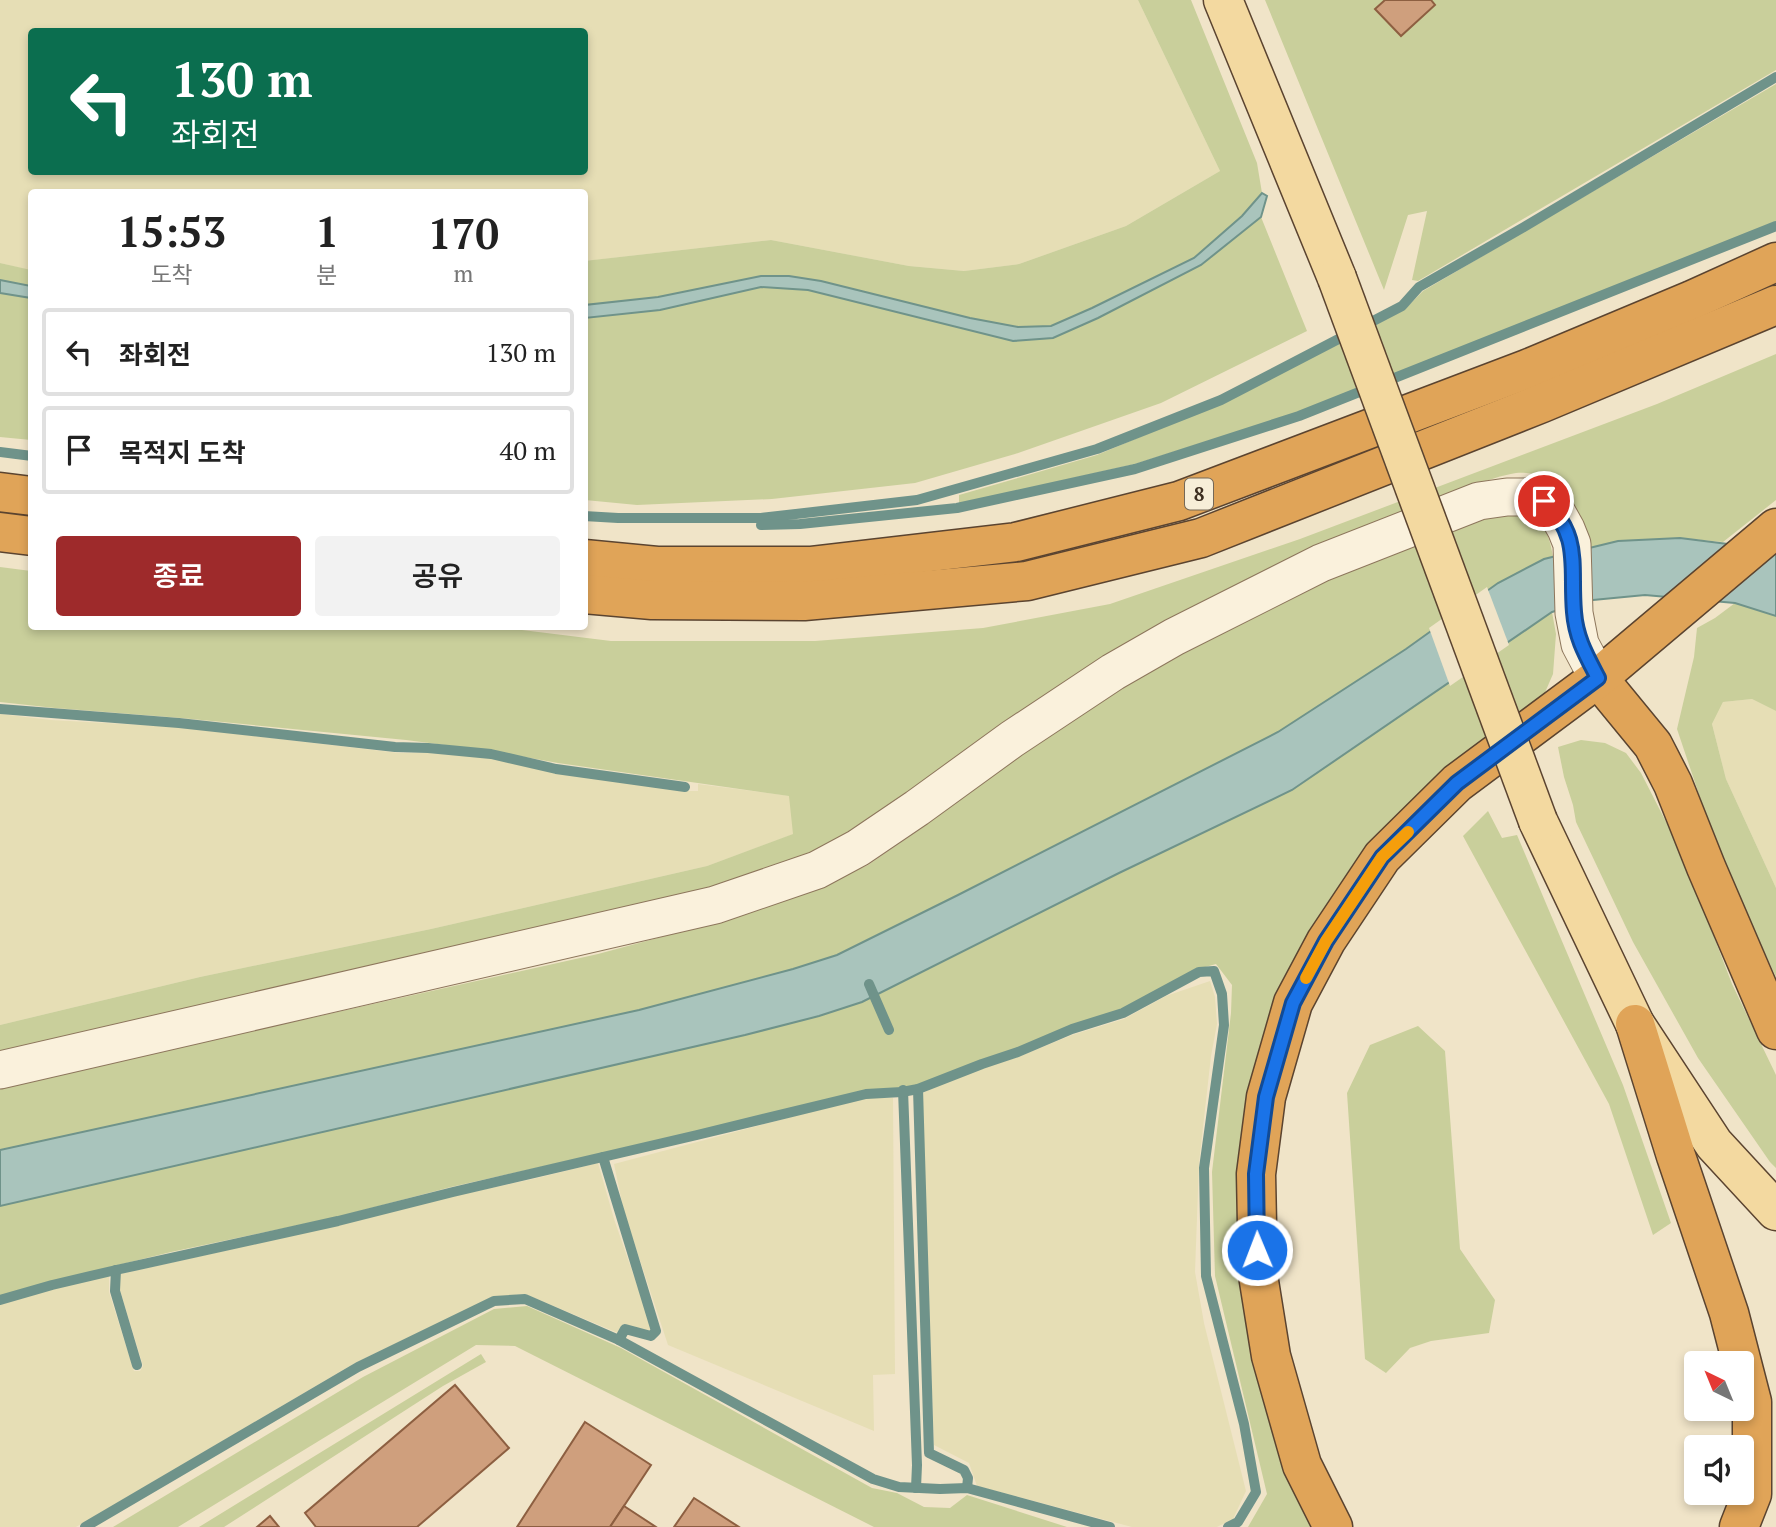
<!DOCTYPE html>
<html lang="ko">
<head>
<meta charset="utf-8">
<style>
  :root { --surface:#fff; --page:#f2f2f2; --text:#222; --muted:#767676; --line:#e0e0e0; --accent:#9e2a2b }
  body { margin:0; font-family:"PT Serif","Noto Sans KR",serif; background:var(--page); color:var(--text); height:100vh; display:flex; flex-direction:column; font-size:26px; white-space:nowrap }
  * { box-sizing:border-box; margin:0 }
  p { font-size:23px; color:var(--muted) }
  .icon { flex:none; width:38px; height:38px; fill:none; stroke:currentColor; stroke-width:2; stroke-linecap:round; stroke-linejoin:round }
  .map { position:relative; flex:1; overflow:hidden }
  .side { position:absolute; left:28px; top:189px; width:560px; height:441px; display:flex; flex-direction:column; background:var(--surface); border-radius:7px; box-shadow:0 4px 10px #0003 }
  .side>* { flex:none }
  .guide { position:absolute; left:28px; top:28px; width:560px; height:147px; border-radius:7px; box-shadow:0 4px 10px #0003; background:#0b6e4f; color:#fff; overflow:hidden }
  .needle { width:46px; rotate:317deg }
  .tools { position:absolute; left:1684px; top:1351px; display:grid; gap:14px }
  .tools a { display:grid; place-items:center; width:70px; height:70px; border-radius:7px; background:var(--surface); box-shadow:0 4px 10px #0003; font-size:35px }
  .pin { position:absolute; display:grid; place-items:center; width:60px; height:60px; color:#fff; margin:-30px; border:4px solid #fff; border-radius:50%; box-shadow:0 2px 7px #0007 }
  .me { position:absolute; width:77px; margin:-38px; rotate:359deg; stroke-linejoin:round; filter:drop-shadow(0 0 5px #0008) }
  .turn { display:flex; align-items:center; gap:24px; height:147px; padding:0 28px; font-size:32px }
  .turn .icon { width:91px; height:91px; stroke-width:2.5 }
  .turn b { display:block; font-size:49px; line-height:60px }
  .eta { display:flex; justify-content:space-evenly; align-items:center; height:119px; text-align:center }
  .eta b { font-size:42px; font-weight:600; line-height:49px }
  .action { display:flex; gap:14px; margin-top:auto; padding:14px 28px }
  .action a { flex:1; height:80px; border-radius:7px; background:var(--accent); color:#fff; font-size:28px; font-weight:600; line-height:80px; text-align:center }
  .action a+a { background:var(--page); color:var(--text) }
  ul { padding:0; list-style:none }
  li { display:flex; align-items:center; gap:21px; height:88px; margin:0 14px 10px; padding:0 14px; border:4px solid var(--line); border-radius:7px }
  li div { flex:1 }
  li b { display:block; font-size:26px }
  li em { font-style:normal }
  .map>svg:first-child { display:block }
  .farmland { fill:#e6deb5; fill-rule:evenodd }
  .green { fill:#c9cf9b }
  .water { fill:#a9c4bc; stroke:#6f938a; stroke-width:2 }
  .pier { fill:#f0e4c8 }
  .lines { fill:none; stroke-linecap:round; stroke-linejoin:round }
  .stream { stroke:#6f938a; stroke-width:10 }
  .building { fill:#cf9f7d; stroke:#8d5f41; stroke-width:2 }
  .minor-casing { stroke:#8d765c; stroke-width:39 }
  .primary-casing { stroke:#5b4430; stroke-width:41 }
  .motorway-casing { stroke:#5b4430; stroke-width:41 }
  .minor { stroke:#faf1dc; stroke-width:37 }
  .primary { stroke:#f3d9a0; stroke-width:38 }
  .motorway { stroke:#e0a458; stroke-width:38 }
  .primary-bridge-casing { stroke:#5b4430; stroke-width:41; stroke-linecap:butt }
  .primary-bridge { stroke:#f3d9a0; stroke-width:38 }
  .route-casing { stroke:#114b97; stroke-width:18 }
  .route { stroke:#1a73e8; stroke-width:12 }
  .slow { stroke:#f59e0b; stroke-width:12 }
  .labels { text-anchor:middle; stroke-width:5; stroke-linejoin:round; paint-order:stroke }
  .shield { fill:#f7eed8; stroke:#756857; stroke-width:2 }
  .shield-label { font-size:19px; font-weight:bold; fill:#3d2e20 }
</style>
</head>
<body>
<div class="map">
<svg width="1776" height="1527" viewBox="0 0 1776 1527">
  <rect width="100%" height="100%" fill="#f0e4c8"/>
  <g class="farmland">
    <path d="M0,0H1138L1220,171L1126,226L1019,264L964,271L909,266L771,240L585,261L584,192H32L31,270H28L0,263ZM32,32H584V172H32Z"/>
    <polygon points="1752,699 1776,711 1776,888 1726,779 1712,724 1723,702"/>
    <polygon points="0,714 51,720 178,727 399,753 429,753 492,758 557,773 687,791 698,791 698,784 790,796 794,834 707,866 431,929 200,977 0,1025"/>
    <polygon points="1210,981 1215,997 1217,1024 1211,1056 1199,1163 1195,1272 1204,1323 1246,1491 1233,1519 1217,1527 1132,1527 977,1486 969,1463 934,1445 921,1094 935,1087 983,1068 1018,1057 1072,1035 1124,1019 1166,996"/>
    <polygon points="868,1098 893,1098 895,1374 873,1375 874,1431 668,1345 624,1212 614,1164 814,1111"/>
    <polygon points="598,1163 614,1219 652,1328 648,1331 623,1324 618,1333 525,1294 493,1297 355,1363 76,1527 0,1527 0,1303 54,1288 109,1276 109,1292 134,1371 140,1371 143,1366 119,1287 120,1274 340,1225 453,1196 533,1179"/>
  </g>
  <g class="green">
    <polygon points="1138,0 1191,0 1257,163 1262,193 1242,216 1194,258 1092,308 1051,326 1018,327 970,318 821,281 789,276 658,297 585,305 584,261 771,240 909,266 964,271 1019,264 1126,226 1220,171"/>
    <polygon points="1265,0 1776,0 1776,70 1418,281 1412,280 1427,211 1408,215 1384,290"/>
    <polygon points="1776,84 1776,221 1605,292 1300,412 1135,464 959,504 959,495 1097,455 1221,403 1404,310 1423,291"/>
    <polygon points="1261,217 1307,331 1161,403 1015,454 915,483 772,499 637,505 585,500 584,318 660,310 761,287 808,290 1013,341 1098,318 1244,229"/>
    <polygon points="0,263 31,270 31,286 0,280"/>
    <polygon points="0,293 31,298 31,440 0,437"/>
    <path d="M1776,354V500L1723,542L1680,538L1618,541L1591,547C1579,513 1559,469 1516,473C1502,475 1487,481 1473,485L1020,719L829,844L743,882L0,1051V1025L200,977L431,929L707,866L793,834L789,796L558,763L492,751L406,740L181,718L55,708L0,702V567L31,571L32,626H491L611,641H815L983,628L1110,604L1300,539L1657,404Z"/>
    <path d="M1510,515C1541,520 1548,525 1553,557L1544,559L1498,583L1406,649L1278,732L958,895L837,955L793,969L639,1010L0,1150V1087L598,954L717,922L821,887L868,865L926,825L1018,753L1116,690L1180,654L1325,581L1479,518Z"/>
    <polygon points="1735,603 1776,616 1776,711 1752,699 1723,702 1712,724 1726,779 1776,888 1776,977 1719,854 1677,729 1694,657 1697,628 1715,618"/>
    <polygon points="1552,612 1556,634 1553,674 1543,697 1366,855 1322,912 1284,982 1257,1058 1242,1156 1315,1527 1248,1527 1267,1494 1215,1276 1212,1172 1231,1013 1232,985 1216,964 1198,969 1165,989 1122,1010 1072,1027 1017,1051 981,1062 930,1080 916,1087 900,1089 866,1090 697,1132 451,1187 337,1217 171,1252 53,1281 0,1296 0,1206 819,1016 1292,790"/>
    <polygon points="1581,740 1605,743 1626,753 1641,773 1682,853 1732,984 1776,1075 1776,1168 1770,1162 1698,1058 1633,942 1576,822 1573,805 1564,777 1558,747"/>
    <polygon points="1488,811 1502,838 1517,835 1623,1085 1671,1223 1653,1235 1609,1104 1463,836"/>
    <polygon points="1418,1026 1445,1051 1460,1249 1495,1300 1489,1333 1431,1341 1410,1348 1386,1373 1365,1359 1347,1093 1370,1045"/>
    <polygon points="527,1306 621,1348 872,1488 897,1493 924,1507 950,1508 967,1495 1067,1527 874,1527 515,1346 476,1345 178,1527 113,1527 363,1377 494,1309"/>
    <polygon points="481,1354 486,1362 443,1386 224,1527 199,1527"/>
  </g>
  <g class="water">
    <polygon points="1262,193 1267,196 1261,217 1201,265 1098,318 1053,338 1013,341 808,290 761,287 660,310 585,318 585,305 658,297 761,276 789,276 821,281 970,318 1018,327 1051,326 1092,308 1194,258 1242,216"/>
    <polygon points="0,280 31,286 31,298 0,293"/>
    <polygon points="1680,538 1776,550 1776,616 1735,603 1645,595 1593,600 1552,612 1292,790 1119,873 862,1002 819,1016 745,1035 0,1206 0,1150 639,1010 793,969 837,955 958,895 1278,732 1406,649 1498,583 1544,559 1618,541"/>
  </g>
  <polygon class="pier" points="1487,587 1509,645 1450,686 1429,628"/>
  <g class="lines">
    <g class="stream">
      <polyline points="0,452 32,456"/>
      <polyline points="584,516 618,518 761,518 917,500 1097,449 1221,400 1402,306 1419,287 1524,227 1776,77"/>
      <polyline points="761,525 800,524 957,508 1135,469 1299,416 1776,226"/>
      <polyline points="0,709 179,723 395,747 428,748 491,754 556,769 685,787"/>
      <polyline points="869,984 889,1030"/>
      <polyline points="918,1089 929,1453 964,1470 968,1478 967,1488"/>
      <polyline points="903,1090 917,1465 916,1488"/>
      <polyline points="603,1157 656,1331 651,1336 625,1329 619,1340"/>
      <polyline points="116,1270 115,1291 137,1365"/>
      <polyline points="0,1300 52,1285 116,1270 338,1221 453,1192 697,1135 866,1094 902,1092 918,1089 982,1064 1018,1052 1072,1029 1123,1013 1199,972 1214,971 1222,994 1224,1025 1204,1168 1206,1276 1244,1424 1256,1492 1238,1522 1228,1527"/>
      <polyline points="85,1527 358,1367 494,1301 525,1299 619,1340 873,1479 899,1487 940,1489 967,1488 1110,1527"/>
    </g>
  </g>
  <g class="building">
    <polygon points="1385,0 1431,0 1435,5 1401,36 1375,9"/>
    <polygon points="455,1385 509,1448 417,1527 316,1527 305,1513"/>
    <polygon points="585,1422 651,1465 610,1527 517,1527"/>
    <polygon points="694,1498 739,1527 674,1527"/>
    <polygon points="624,1506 656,1527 610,1527"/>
    <polygon points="270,1516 279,1527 257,1527"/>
  </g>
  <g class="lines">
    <g class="minor-casing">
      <polyline id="minor" points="0,1070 715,905 817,870 858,848 917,808 1012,739 1113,672 1174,637 1321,563 1479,501 1507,497 1528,497 1544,501 1557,513 1566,529 1572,544 1574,613 1580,644 1598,678"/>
    </g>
    <g class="primary-casing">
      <g id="primary">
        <polyline points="1223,0 1337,278"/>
        <polyline points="1538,821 1635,1024 1714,1144 1776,1211"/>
      </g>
    </g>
    <g class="motorway-casing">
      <g id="motorway">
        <polyline points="0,492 32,496"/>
        <polyline points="0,532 32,536"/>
        <polyline points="584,559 657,566 810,566 1016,542 1179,501 1527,369 1692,300 1776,262"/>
        <polyline points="584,594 652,600 804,601 1027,581 1201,538 1542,403 1776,305"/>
        <polyline points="1598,678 1653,745 1673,784 1706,867 1776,1030"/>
        <polyline points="1635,1024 1676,1156 1729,1313 1752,1402 1752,1494 1739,1527"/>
        <polyline points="1333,1527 1302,1465 1271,1356 1258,1275 1256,1174 1266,1097 1293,1003 1326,941 1382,857 1457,783 1598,678 1776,528"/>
      </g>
    </g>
    <use href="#minor" class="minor"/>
    <use href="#primary" class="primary"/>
    <use href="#motorway" class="motorway"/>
    <g class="primary-bridge-casing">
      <polyline id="primary-bridge" points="1337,278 1538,821"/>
    </g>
    <use href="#primary-bridge" class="primary-bridge"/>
  </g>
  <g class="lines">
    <g class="route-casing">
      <path id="route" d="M1257,1250L1256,1174L1266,1097L1293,1003L1326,941L1382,857L1457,783L1598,678C1586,655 1576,638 1574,612C1570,566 1582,536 1544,501"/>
    </g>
    <use href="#route" class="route"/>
    <polyline class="slow" points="1306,978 1326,941 1382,857 1408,832"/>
  </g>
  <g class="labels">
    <rect class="shield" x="1185" y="478.5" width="28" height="31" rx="5"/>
    <g class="shield-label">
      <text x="1199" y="501">8</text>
    </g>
  </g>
</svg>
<div class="tools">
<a><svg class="needle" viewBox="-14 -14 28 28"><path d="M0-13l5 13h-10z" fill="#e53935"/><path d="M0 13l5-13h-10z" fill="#767676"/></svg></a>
<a><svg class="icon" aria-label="sound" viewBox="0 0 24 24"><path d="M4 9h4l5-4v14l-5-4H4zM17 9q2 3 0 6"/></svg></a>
</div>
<div class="pin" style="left:1544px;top:501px;background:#d93025"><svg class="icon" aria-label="arrive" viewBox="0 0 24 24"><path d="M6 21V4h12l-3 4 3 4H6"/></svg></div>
<svg class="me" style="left:1257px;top:1250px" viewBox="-20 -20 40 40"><circle r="17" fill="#1a73e8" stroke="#fff" stroke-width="3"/><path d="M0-11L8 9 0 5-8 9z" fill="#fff"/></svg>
<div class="guide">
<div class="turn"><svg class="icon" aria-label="left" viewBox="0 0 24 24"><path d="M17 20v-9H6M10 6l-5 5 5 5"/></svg><div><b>130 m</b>좌회전</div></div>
</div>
<section class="side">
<div class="eta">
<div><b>15:53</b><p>도착</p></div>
<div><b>1</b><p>분</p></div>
<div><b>170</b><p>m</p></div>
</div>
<ul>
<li><svg class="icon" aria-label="left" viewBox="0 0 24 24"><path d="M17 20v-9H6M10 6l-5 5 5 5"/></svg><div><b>좌회전</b></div><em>130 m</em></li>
<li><svg class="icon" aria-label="arrive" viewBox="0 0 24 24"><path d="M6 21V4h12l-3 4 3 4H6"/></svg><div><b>목적지 도착</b></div><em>40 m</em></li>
</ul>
<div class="action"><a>종료</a><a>공유</a></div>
</section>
</div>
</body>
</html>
